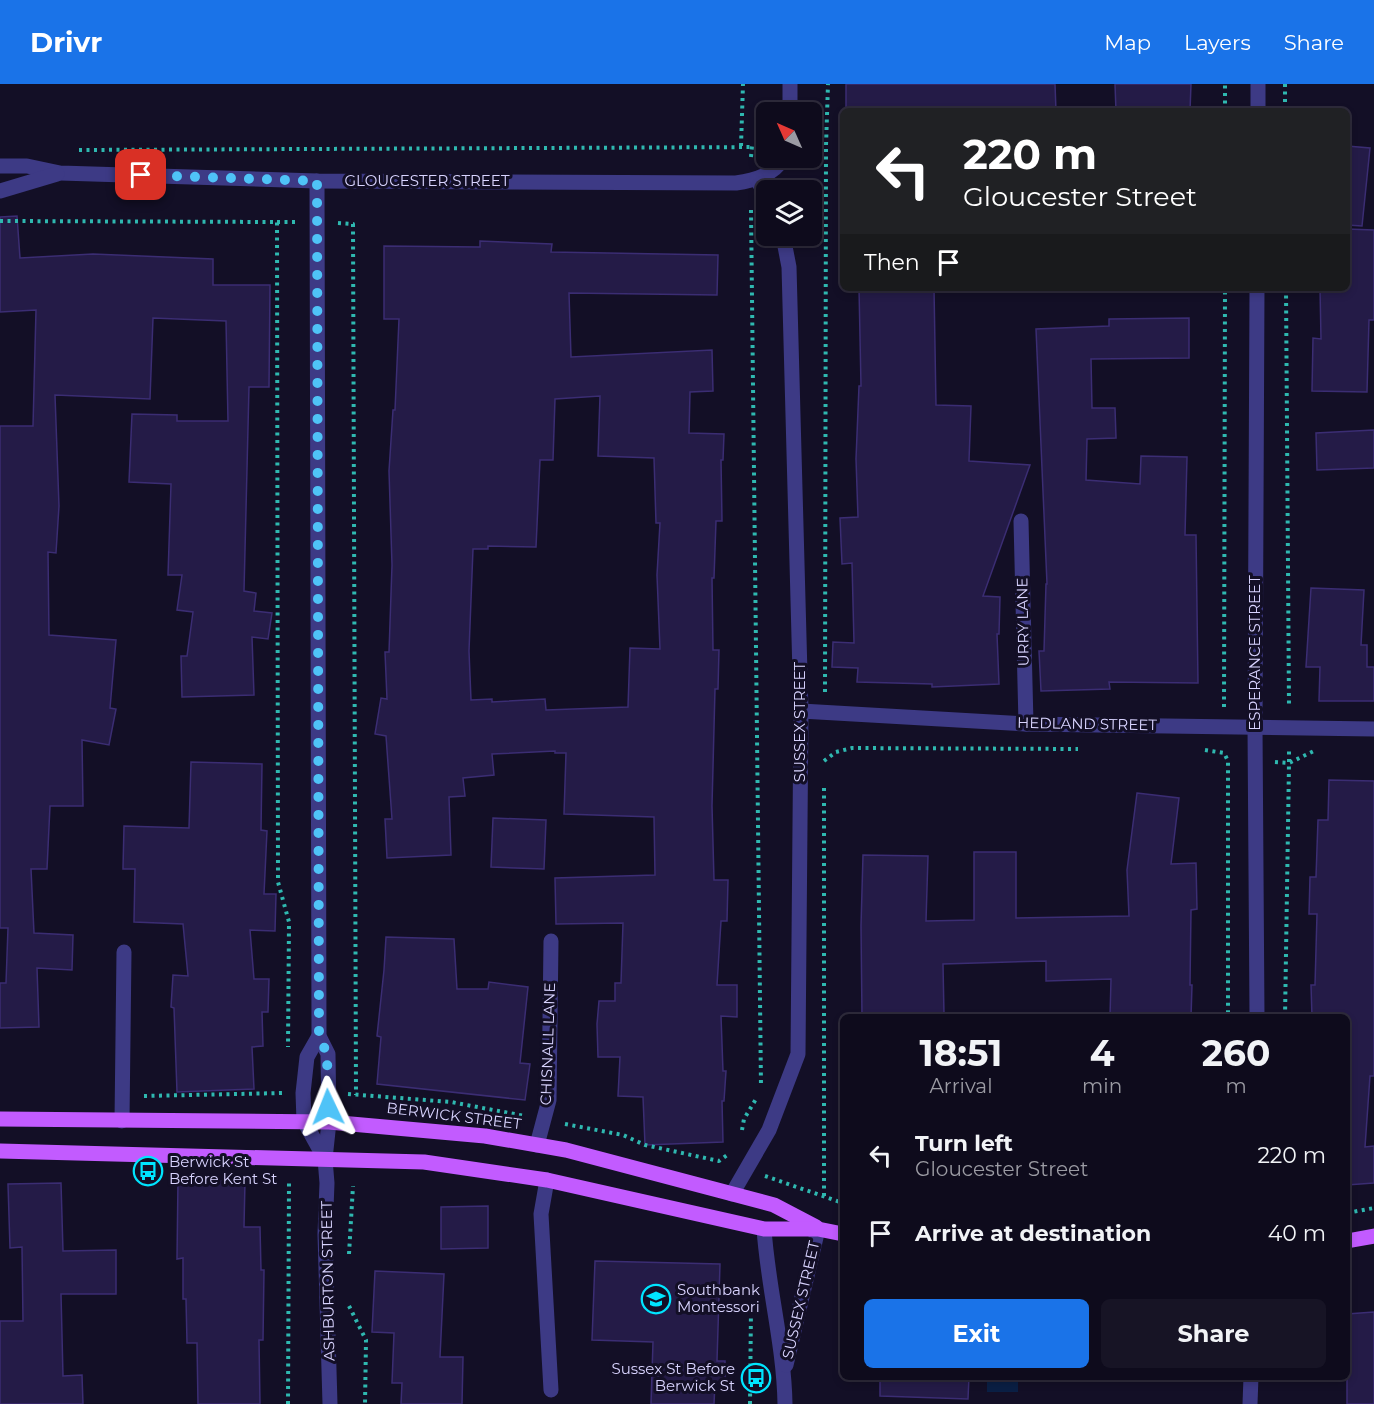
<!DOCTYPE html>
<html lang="en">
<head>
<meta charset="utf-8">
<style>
  :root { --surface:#0e0b1c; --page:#171425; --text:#f1f3f6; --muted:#9b9ba3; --line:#2e2b3b; --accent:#1a73e8 }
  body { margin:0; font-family:Montserrat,sans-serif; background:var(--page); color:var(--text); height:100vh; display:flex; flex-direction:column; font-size:22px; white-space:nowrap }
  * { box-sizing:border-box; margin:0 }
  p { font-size:20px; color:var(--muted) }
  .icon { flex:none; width:33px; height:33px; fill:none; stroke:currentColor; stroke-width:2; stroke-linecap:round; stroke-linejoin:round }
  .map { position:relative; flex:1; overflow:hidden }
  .panel { position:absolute; left:840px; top:930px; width:510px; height:366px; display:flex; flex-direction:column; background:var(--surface); border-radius:9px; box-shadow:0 3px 9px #0003,0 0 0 2px var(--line) }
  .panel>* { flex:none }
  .hud { position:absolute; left:840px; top:24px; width:510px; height:183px; border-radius:9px; box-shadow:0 3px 9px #0003,0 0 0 2px var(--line); background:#202124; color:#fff; overflow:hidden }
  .needle { width:39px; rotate:315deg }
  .buttons { position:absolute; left:756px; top:18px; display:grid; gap:12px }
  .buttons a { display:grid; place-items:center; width:66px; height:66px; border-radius:9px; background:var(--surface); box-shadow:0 3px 9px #0003,0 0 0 2px var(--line); font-size:30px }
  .pin { position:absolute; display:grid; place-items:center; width:51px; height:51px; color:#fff; margin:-26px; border-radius:12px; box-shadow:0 3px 9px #0006 }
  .me { position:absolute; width:66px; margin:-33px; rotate:358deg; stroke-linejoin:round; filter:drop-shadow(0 0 4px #0008) }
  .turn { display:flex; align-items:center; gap:21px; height:126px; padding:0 24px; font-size:27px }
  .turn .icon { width:78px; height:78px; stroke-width:2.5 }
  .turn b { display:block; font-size:42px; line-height:51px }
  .then { display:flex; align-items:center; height:57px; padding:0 24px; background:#0003; gap:12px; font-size:22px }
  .eta { display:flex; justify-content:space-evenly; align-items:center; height:102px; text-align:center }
  .eta b { font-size:36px; font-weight:700; line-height:42px }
  .button { display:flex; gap:12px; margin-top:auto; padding:12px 24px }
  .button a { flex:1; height:69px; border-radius:9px; background:var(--accent); color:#fff; font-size:24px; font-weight:700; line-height:69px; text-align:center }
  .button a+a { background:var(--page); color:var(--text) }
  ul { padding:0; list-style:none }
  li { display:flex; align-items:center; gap:18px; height:78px; padding:0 24px }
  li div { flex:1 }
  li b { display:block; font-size:22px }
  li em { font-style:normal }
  header { display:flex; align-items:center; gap:36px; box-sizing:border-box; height:84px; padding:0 30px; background:var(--accent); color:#fff }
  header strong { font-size:28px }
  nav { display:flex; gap:33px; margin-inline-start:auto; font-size:21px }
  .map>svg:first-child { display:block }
  .water { fill:#0a1f44 }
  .building { fill:#241b47; stroke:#3b2d73; stroke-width:1.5; fill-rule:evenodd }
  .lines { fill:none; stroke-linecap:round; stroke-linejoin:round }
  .path { stroke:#2fb8b0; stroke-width:4; stroke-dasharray:3 4.5; stroke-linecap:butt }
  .minor { stroke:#3d3a85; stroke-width:15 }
  .major { stroke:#c25bff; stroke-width:15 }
  .route { stroke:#4fc3f7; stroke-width:10; stroke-dasharray:0 18 }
  .labels { text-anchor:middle; stroke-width:6; stroke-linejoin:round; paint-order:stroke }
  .street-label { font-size:15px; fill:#d9d4ff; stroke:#130f26 }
  .poi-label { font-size:15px; fill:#d9d4ff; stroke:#130f26; text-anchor:start }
</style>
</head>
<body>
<header>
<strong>Drivr</strong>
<nav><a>Map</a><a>Layers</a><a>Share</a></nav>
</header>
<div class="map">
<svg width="1374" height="1320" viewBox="0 0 1374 1320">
  <rect width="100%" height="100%" fill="#130f26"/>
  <polygon class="water" points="1018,1297 1018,1308 987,1308 987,1298"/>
  <g class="building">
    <polygon points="846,0 1055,0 1056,27 846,27"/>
    <polygon points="1115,0 1191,0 1190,27 1116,27"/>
    <polygon points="1347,62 1370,64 1362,142 1347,141"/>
    <polygon points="17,132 20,174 93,170 213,175 213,201 270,201 269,303 249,303 244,507 256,509 254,527 272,529 268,555 252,553 254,611 182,613 181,572 187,572 193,528 177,526 182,491 168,491 171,400 129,398 132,330 177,331 177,337 228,337 226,237 153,234 150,315 55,311 59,422 56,469 48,468 49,551 116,556 110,624 116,625 109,661 82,656 83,722 50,722 47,785 31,785 34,849 73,851 72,886 37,884 39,943 0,944 0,899 6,899 8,844 0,844 0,342 33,342 36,226 0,228 0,133"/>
    <polygon points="1347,145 1374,146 1374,236 1369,236 1367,308 1312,307 1313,254 1321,255 1320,204 1347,204"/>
    <path d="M480,157L552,160L551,168L718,171L717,211L569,209L571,273L712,266L713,307L690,308L689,349L724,350L723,376H721L722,437H716L714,494H712L713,566H719L718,605H715L712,722L714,796H728L727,837H721L717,901H737V933L721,932L723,987H726L724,1017H722L723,1058L645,1061L643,1013L618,1012L620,973H598L597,940L599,917H615V899H621L623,839L556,840L555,794L655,791L654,733L564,730L566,669H555V667L492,670L494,691L463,694L465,712L449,713L451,771L387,774L385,735H392L386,652L375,650L381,614L387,615L385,568H389L392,481L389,387L393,326H395L399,235H384V162L480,163ZM600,312L598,372L654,374L656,439H660L657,491L660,565L630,564L628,623L546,626L545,615L492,618V615L471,616L469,567L473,465H488V462L536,463L540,376H553L555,315Z"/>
    <polygon points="859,204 934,204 936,321 971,322 969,377 1030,381 983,512 1000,513 999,550 997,550 999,600 932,603 932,600 857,598 858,584 832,583 833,558 854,559 852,479 842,480 840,434 858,433 856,375 859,302 861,302"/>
    <polygon points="1189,234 1189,274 1091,275 1092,324 1115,324 1116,354 1087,355 1086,396 1140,400 1141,372 1187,373 1185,451 1196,451 1198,599 1109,598 1110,605 1041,607 1039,567 1044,567 1046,500 1047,500 1036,245 1109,242 1109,235"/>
    <polygon points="1374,346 1374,384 1317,386 1316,349"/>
    <polygon points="1311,504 1364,506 1361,561 1367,561 1367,583 1374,583 1374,617 1319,617 1320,583 1306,583"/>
    <polygon points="191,678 262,680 261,746 267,747 264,810 276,810 275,847 250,846 254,895 269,895 268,928 262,928 263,962 252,963 254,1005 177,1008 174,924 171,923 173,891 188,892 183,840 134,838 135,785 123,785 124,742 189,744"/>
    <polygon points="1329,696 1374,697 1374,992 1370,992 1365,1063 1374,1062 1374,1099 1347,1101 1347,933 1312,933 1311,901 1315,901 1317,830 1309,830 1310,793 1316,793 1318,736 1328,736"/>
    <polygon points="1137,709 1179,714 1171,780 1196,779 1197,825 1191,826 1190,901 1192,901 1191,933 1110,933 1111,895 1046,897 1046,877 943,880 944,931 862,933 861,842 863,771 928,772 926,837 974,836 974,768 1016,768 1016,834 1129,832 1127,786"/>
    <polygon points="493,734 546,736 544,785 491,783"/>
    <polygon points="386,853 454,855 457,905 488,905 489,898 528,903 520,979 530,980 525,1016 377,1000 381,953 377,952 384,886"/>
    <polygon points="178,1096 245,1097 244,1143 260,1143 261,1186 264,1186 263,1256 259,1256 260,1320 198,1320 197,1259 187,1259 186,1215 183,1215 183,1174 177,1175"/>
    <polygon points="61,1099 63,1167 116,1166 116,1210 61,1210 63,1292 82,1291 83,1320 0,1320 0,1237 23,1237 22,1163 10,1164 8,1100"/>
    <polygon points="488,1122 488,1164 441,1165 441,1123"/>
    <polygon points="595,1177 720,1180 717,1277 725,1277 725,1298 715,1298 714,1320 651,1320 653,1258 592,1256"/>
    <polygon points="375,1187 444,1190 440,1273 463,1273 462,1320 401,1320 402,1299 392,1299 394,1249 372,1248"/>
    <polygon points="1374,1228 1374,1320 1347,1320 1347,1230"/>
    <polygon points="880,1293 969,1293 968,1315 880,1312"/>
  </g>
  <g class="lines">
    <g class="path">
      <polyline points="1285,0 1285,27"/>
      <polyline points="1225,27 1225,0"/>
      <polyline points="741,62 743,0"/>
      <polyline points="812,63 826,62 828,0"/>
      <polyline points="79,66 766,63"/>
      <polyline points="751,73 752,62"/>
      <polyline points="751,126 761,1003"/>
      <polyline points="0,137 277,138 278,798 289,838 288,963"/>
      <polyline points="277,138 297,138"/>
      <polyline points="338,139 353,140 356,1011"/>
      <polyline points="1286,204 1289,623"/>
      <polyline points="825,608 826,62"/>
      <polyline points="1224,623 1225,204"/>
      <polyline points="1205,666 1224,669 1228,677 1228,933"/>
      <polyline points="824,677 836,668 852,664 1078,665"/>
      <polyline points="1275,678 1289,679 1289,664"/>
      <polyline points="1285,933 1289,679 1316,666"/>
      <polyline points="348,1010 451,1018 525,1032"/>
      <polyline points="144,1012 283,1009"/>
      <polyline points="565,1040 623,1051 645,1061 719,1077 730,1069"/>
      <polyline points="742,1046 744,1035 756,1015"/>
      <polyline points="765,1092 843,1119"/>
      <polyline points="824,1112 824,702"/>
      <polyline points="1347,1129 1374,1124"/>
      <polyline points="349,1170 353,1102"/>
      <polyline points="349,1222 366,1256 365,1320"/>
      <polyline points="288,1320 289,1097"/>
      <polyline points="750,1320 751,1224"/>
    </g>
    <g class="minor">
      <polyline points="790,0 790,28"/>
      <polyline points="1258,27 1258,0"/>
      <path d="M0,82H27L60,89L317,97L736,99C756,96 773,91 784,74"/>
      <polyline points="757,95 766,112"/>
      <polyline points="317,97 319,952 328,970 329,1038 325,1075 327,1099 325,1150 330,1320"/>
      <polyline points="0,107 57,90"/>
      <polyline points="1257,204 1255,642 1257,933"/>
      <polyline points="1021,437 1026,640"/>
      <polyline points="801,627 1026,640 1374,645"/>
      <polyline points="319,952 307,973 303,1009 304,1037 325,1075"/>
      <polyline points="122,1037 124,868"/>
      <polyline points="537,1061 549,1016 551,857"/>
      <polyline points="547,1096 541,1130 551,1306"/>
      <polyline points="732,1110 769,1046 798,970 801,627 789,183 783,152"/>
      <path d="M764,1145C768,1204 784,1261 785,1320"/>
      <polyline points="786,1281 818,1145"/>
      <polyline points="1250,1320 1251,1293"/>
    </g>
    <g class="major">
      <polyline points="0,1035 329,1038 485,1052 566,1066 774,1121 816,1143"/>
      <polyline points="0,1067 424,1078 547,1096 764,1145 818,1145 843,1150"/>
      <polyline points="1347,1157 1374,1152"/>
    </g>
  </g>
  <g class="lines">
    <polyline class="route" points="141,91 317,97 319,952 327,970 328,1023"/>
  </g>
  <defs>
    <g id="bus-ring" transform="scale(1.5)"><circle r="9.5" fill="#130f26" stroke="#00e5ff" stroke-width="1.5"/><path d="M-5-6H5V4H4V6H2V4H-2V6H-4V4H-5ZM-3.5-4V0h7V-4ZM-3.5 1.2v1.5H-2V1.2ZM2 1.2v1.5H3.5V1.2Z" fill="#00e5ff"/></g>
    <g id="school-ring" transform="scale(1.5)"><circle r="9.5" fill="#130f26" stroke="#00e5ff" stroke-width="1.5"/><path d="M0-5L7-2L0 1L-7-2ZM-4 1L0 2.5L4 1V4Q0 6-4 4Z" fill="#00e5ff"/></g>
  </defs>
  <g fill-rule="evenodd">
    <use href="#bus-ring" x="148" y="1087"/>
    <use href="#school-ring" x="656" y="1215"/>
    <use href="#bus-ring" x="756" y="1294"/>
  </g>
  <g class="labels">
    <g class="street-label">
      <text x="427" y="102">GLOUCESTER STREET</text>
      <text transform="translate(1023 538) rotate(-91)" y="5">URRY LANE</text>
      <text transform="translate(1255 569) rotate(-90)" y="5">ESPERANCE STREET</text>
      <text transform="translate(800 638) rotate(-90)" y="5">SUSSEX STREET</text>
      <text transform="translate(1087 640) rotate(1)" y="5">HEDLAND STREET</text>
      <text transform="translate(548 960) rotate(-88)" y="5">CHISNALL LANE</text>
      <text transform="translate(454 1032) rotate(7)" y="5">BERWICK STREET</text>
      <text transform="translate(328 1197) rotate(-91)" y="5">ASHBURTON STREET</text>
      <text transform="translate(801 1216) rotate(-77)" y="5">SUSSEX STREET</text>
    </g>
    <g class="poi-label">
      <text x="169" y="1083">Berwick St<tspan x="169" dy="17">Before Kent St</tspan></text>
      <text x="677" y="1211">Southbank<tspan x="677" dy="17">Montessori</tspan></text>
      <text x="735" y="1290" text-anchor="end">Sussex St Before<tspan x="735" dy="17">Berwick St</tspan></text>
    </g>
  </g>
</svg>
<div class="buttons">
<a><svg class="needle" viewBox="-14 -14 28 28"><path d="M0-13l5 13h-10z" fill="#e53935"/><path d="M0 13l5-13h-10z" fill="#9b9ba3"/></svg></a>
<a><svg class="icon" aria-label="layers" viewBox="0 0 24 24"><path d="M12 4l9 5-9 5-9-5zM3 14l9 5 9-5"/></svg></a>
</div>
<div class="pin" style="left:141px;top:91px;background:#d93025"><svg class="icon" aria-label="arrive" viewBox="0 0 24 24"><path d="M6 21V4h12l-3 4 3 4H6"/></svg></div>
<svg class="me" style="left:328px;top:1023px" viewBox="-20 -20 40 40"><path d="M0-17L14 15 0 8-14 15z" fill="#4fc3f7" stroke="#fff" stroke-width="4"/></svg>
<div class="hud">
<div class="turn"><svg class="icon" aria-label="left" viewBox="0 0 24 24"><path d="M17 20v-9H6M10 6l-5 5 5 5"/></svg><div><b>220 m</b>Gloucester Street</div></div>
<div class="then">Then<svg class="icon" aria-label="arrive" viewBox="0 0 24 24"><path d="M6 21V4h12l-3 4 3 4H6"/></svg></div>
</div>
<section class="panel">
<div class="eta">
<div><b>18:51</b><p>Arrival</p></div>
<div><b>4</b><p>min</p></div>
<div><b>260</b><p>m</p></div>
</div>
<ul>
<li><svg class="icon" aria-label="left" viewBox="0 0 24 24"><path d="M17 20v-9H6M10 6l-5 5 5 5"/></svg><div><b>Turn left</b><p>Gloucester Street</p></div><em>220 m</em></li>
<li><svg class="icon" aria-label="arrive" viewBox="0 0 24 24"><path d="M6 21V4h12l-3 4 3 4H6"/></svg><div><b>Arrive at destination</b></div><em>40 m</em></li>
</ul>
<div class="button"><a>Exit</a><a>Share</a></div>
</section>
</div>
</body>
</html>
